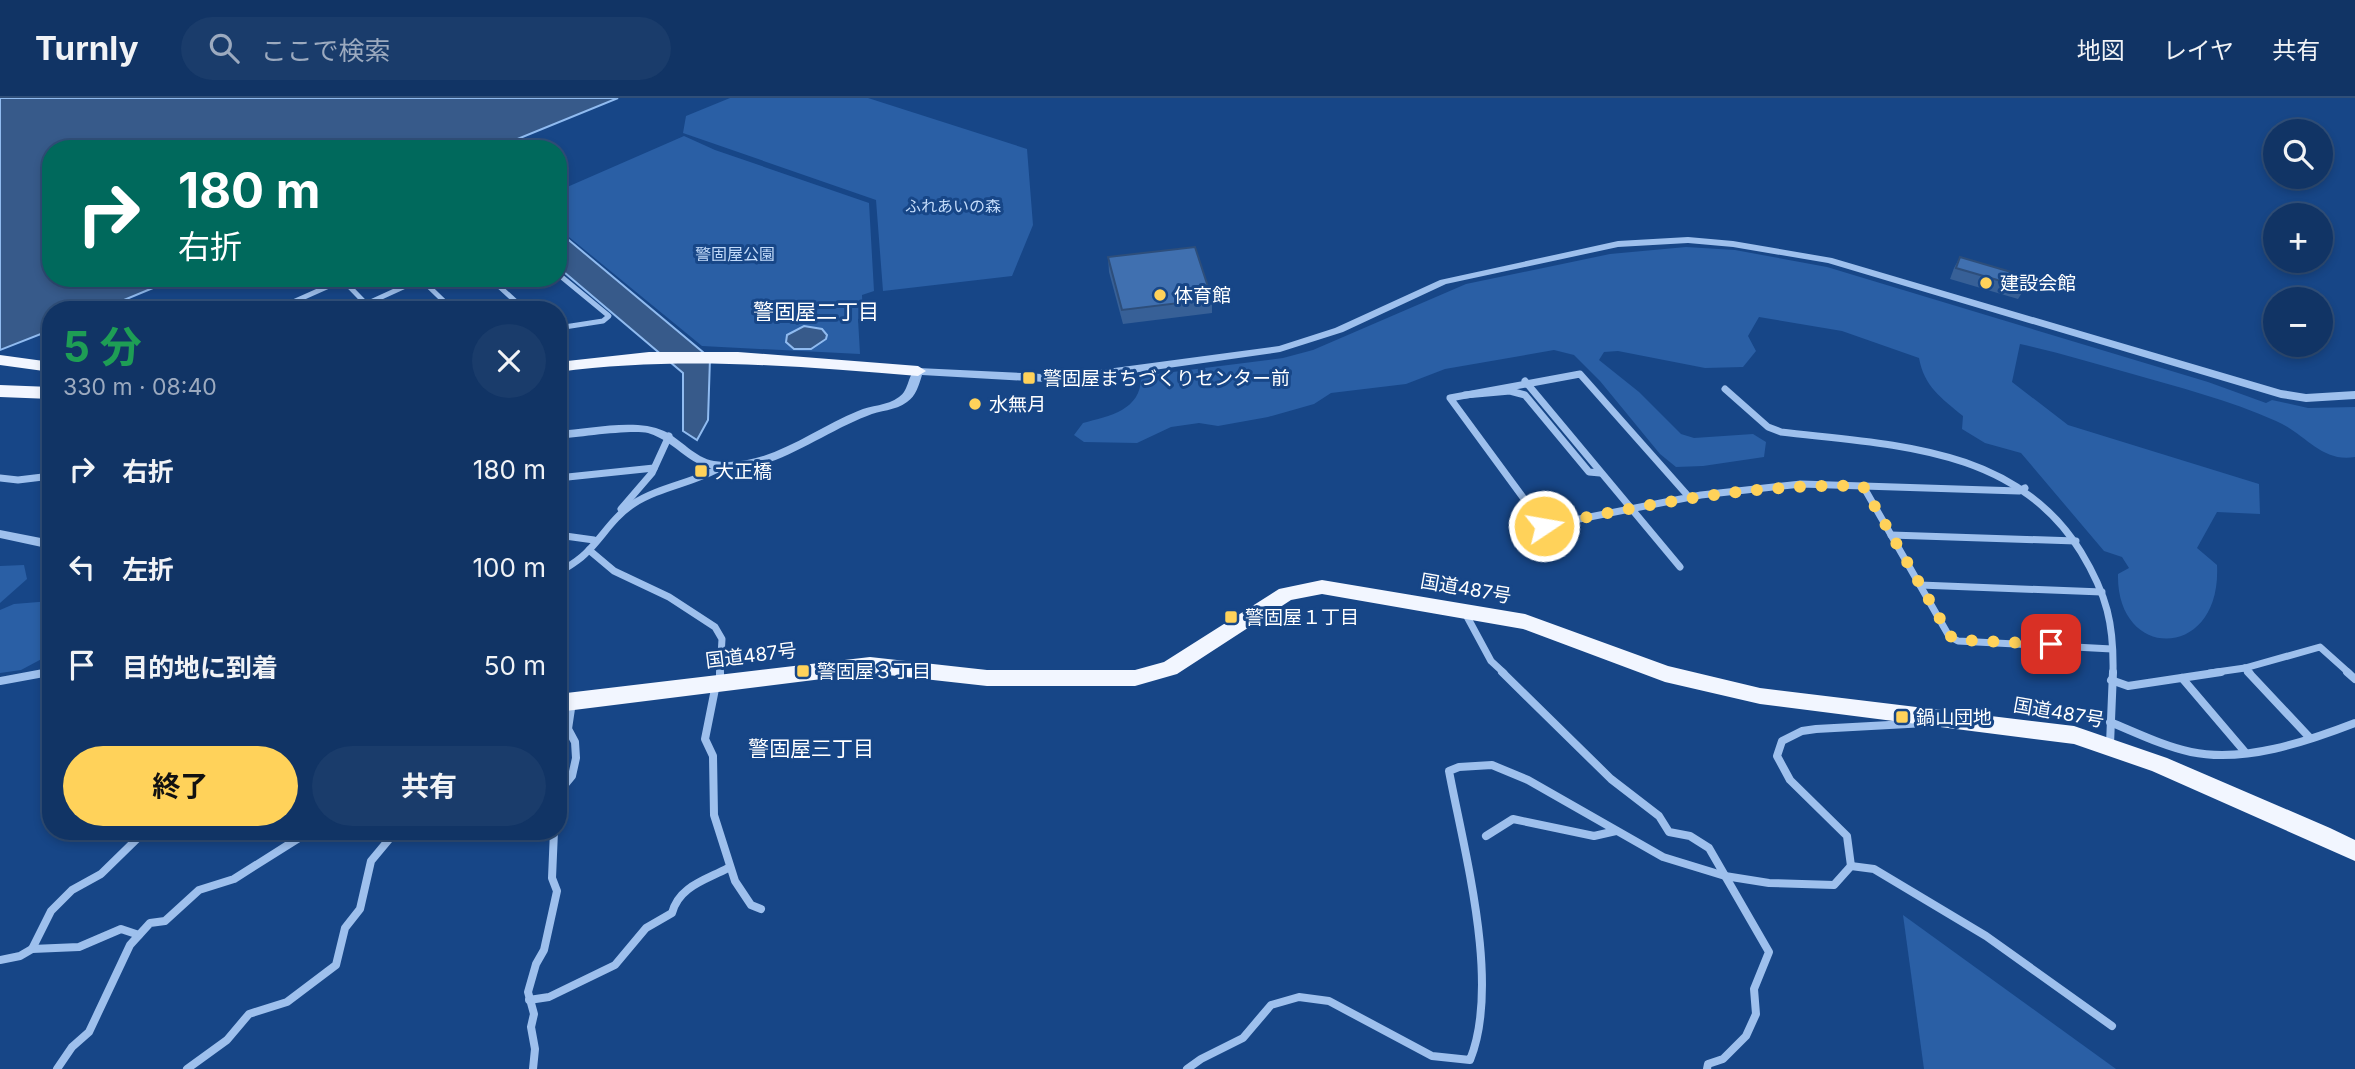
<!DOCTYPE html>
<html lang="ja">
<head>
<meta charset="utf-8">
<style>
  :root { --surface:#113465; --page:#1a3c6b; --text:#f1f3f6; --muted:#9caabf; --line:#304f79; --accent:#ffd25a }
  body { margin:0; font-family:Inter,"Noto Sans JP",sans-serif; background:var(--page); color:var(--text); height:100vh; display:flex; flex-direction:column; font-size:26px; white-space:nowrap }
  * { box-sizing:border-box; margin:0 }
  p { font-size:23px; color:var(--muted) }
  .icon { flex:none; width:38px; height:38px; fill:none; stroke:currentColor; stroke-width:2; stroke-linecap:round; stroke-linejoin:round }
  .map { position:relative; flex:1; overflow:hidden }
  .sheet { position:absolute; left:42px; top:203px; width:525px; height:539px; display:flex; flex-direction:column; background:var(--surface); border-radius:28px; box-shadow:0 4px 10px #0003,0 0 0 2px var(--line) }
  .sheet>* { flex:none }
  .hud { position:absolute; left:42px; top:42px; width:525px; height:147px; border-radius:28px; box-shadow:0 4px 10px #0003,0 0 0 2px var(--line); background:#00695c; color:#fff; overflow:hidden }
  .fabs { position:absolute; left:2263px; top:21px; display:grid; gap:14px }
  .fabs a { display:grid; place-items:center; width:70px; height:70px; border-radius:50%; background:var(--surface); box-shadow:0 4px 10px #0003,0 0 0 2px var(--line); font-size:35px }
  .pin { position:absolute; display:grid; place-items:center; width:60px; height:60px; color:#fff; margin:-30px; border-radius:14px; box-shadow:0 4px 10px #0006 }
  .me { position:absolute; width:77px; margin:-38px; rotate:78deg; stroke-linejoin:round; filter:drop-shadow(0 0 5px #0008) }
  .turn { display:flex; align-items:center; gap:24px; height:147px; padding:0 21px; font-size:32px }
  .turn .icon { width:91px; height:91px; stroke-width:2.5 }
  .turn b { display:block; font-size:49px; line-height:60px }
  .round { display:grid; place-items:center; flex:none; width:74px; height:74px; border-radius:37px; background:var(--page) }
  .overview { display:flex; align-items:center; justify-content:space-between; height:119px; padding:0 21px }
  h1 { font-size:42px; font-weight:700; line-height:52px; color:#1e9e55 }
  .cta { display:flex; gap:14px; margin-top:auto; padding:14px 21px }
  .cta a { flex:1; height:80px; border-radius:42px; background:var(--accent); color:#111; font-size:28px; font-weight:700; line-height:80px; text-align:center }
  .cta a+a { background:var(--page); color:var(--text) }
  ul { padding:0; list-style:none }
  li { display:flex; align-items:center; gap:21px; height:98px; padding:0 21px }
  li div { flex:1 }
  li b { display:block; font-size:26px }
  li em { font-style:normal }
  header { display:flex; align-items:center; gap:42px; box-sizing:border-box; height:98px; padding:0 35px; background:var(--surface); border-bottom:2px solid var(--line) }
  header strong { font-size:33px }
  nav { display:flex; gap:38px; margin-inline-start:auto; font-size:24px }
  .search { width:490px; height:63px; background:var(--page); display:flex; align-items:center; gap:18px; box-sizing:border-box; padding:0 24px; border-radius:38px; color:var(--muted); font-size:26px }
  .map>svg:first-child { display:block }
  .green { fill:#2a5fa5 }
  .water { fill:#375a8a; stroke:#90bbf0; stroke-width:2 }
  .lines { fill:none; stroke-linecap:round; stroke-linejoin:round }
  .minor-far2 { stroke:#9ec0ed; stroke-width:5 }
  .minor-far1 { stroke:#9ec0ed; stroke-width:7 }
  .minor { stroke:#9ec0ed; stroke-width:8 }
  .tertiary { fill:#9ec0ed; fill-rule:evenodd }
  .trunk { fill:#f2f6ff; fill-rule:evenodd }
  .wall { fill:#376097 }
  .building { fill:#4070b0; stroke:#2d4e7b; stroke-width:2 }
  .route { stroke:#ffd25a; stroke-width:12; stroke-dasharray:0 21.6 }
  .poi-dot { fill:#ffd25a; stroke:#174687; stroke-width:2.5 }
  .labels { text-anchor:middle; stroke-width:6; stroke-linejoin:round; paint-order:stroke }
  .far-park-label { font-size:16px; fill:#c3dbfa; stroke:#174687 }
  .poi-label { font-size:19px; fill:#fff; stroke:#174687; text-anchor:start }
  .street-label { font-size:19px; fill:#fff; stroke:#174687 }
  .neighbourhood-label { font-size:21px; fill:#fff; stroke:#174687 }
</style>
</head>
<body>
<header>
<strong>Turnly</strong>
<div class="search"><svg class="icon" aria-label="search" viewBox="0 0 24 24"><circle cx="10" cy="10" r="6"/><path d="M15 15l6 6"/></svg>ここで検索</div>
<nav><a>地図</a><a>レイヤ</a><a>共有</a></nav>
</header>
<div class="map">
<svg width="2355" height="971" viewBox="0 0 2355 971">
  <rect width="100%" height="100%" fill="#174687"/>
  <g class="green">
    <polygon points="730,0 868,0 1027,51 1033,127 1012,178 883,193 876,102 683,35 686,18"/>
    <polygon points="684,38 715,52 869,105 874,193 862,197 863,220 858,221 860,256 702,248 558,130 558,93"/>
    <path d="M1686,149L1735,152L1827,169L2208,284L2266,305L2272,302L2308,310L2355,309V359C2321,365 2305,335 2276,323C2229,302 2178,289 2129,275C2093,265 2057,254 2020,246L2012,284L2068,327L2259,386L2260,416L2217,414L2197,450L2217,467C2222,563 2116,564 2118,476L2129,470L2122,459L2104,453L2021,355L1985,345L1962,331L1963,318C1941,300 1924,288 1919,260L1842,233L1759,219L1748,238L1756,253L1743,269L1705,270L1618,253L1604,254L1599,262L1639,294L1681,336L1694,340L1753,336L1766,344L1764,359L1703,368L1676,369L1660,356L1600,283L1574,257L1554,252L1445,271L1406,286L1331,295L1314,306L1268,319L1218,328L1199,325L1171,329L1137,345L1084,344L1074,337L1083,325C1110,318 1142,312 1141,278L1283,260L1313,252L1466,186L1610,156Z"/>
    <polygon points="24,467 27,481 0,505 0,468"/>
    <polygon points="51,503 51,556 21,572 0,575 0,512 14,506"/>
    <polygon points="1903,817 2116,971 1924,971"/>
  </g>
  <g class="water">
    <polygon points="0,0 618,0 493,51 51,51 51,180 177,180 100,212 51,212 51,232 0,252"/>
    <polygon points="558,133 710,260 708,322 697,342 683,333 683,275 558,169"/>
    <polygon points="804,228 822,231 827,237 826,241 811,251 794,251 786,244 787,237"/>
  </g>
  <g class="lines">
    <g class="minor-far2">
      <polyline points="558,176 609,218 603,223 558,230"/>
      <polyline points="490,180 525,212"/>
      <polyline points="421,181 453,212"/>
      <polyline points="343,182 372,212"/>
      <polyline points="275,212 347,180"/>
      <polyline points="353,212 423,180"/>
    </g>
    <g class="minor-far1">
      <polyline points="1525,283 1680,469"/>
      <path d="M1725,291L1768,329L1781,334C1892,347 2016,348 2081,454C2107,497 2114,526 2113,575"/>
      <polyline points="1465,297 1510,293 1525,297 1589,374 1600,375"/>
      <polyline points="0,380 18,382 51,378"/>
      <polyline points="558,380 654,370"/>
      <polyline points="1863,388 1949,538 1958,543 2112,551"/>
      <polyline points="1689,399 1580,276 1450,300 1544,428 1701,397 1801,386 2019,393 2025,390"/>
      <polyline points="621,411 652,375 669,338"/>
      <polyline points="558,437 594,442"/>
      <polyline points="1891,437 2076,443"/>
      <polyline points="589,452 614,473 669,499 715,529 722,541 720,575"/>
      <path d="M558,475C567,469 577,464 585,456C602,440 612,420 633,406C661,388 695,385 723,368"/>
      <polyline points="1920,487 2102,494"/>
      <polyline points="1464,513 1491,563 1504,575"/>
      <polyline points="2245,570 2250,575"/>
      <polyline points="45,575 51,573"/>
      <polyline points="2210,575 2245,570 2320,549 2349,575"/>
    </g>
    <g class="minor">
      <polyline points="1502,574 1611,681 1659,718 1669,734 1690,738 1709,750 1769,854 1754,891 1756,916 1746,938 1723,961 1708,966 1707,971"/>
      <polyline points="2248,574 2310,640"/>
      <polyline points="2347,574 2355,581"/>
      <polyline points="2182,580 2245,654"/>
      <polyline points="2111,582 2128,588 2221,574"/>
      <polyline points="0,583 49,574"/>
      <polyline points="720,584 720,574"/>
      <polyline points="716,586 705,641 713,658 714,717 735,783 751,807 761,811"/>
      <path d="M2110,624C2137,635 2163,648 2191,654C2244,665 2306,644 2355,625"/>
      <polyline points="2110,646 2113,574"/>
      <polyline points="558,695 572,678 576,660 575,644 568,631 572,604"/>
      <polyline points="1486,738 1513,721 1594,738 1616,733"/>
      <polyline points="1851,768 1847,738 1790,682 1777,658 1782,643 1802,633 1816,631 1926,625"/>
      <polyline points="1851,768 1874,771 1986,838 2112,928"/>
      <polyline points="32,851 79,849 121,831 139,837"/>
      <polyline points="0,862 20,858 32,851 51,813 72,792 101,776 145,733"/>
      <path d="M529,902L549,899L615,867L646,830L672,815C679,788 706,782 728,770"/>
      <polyline points="57,971 72,949 89,934 130,847 150,825 165,823 199,792 234,781 310,733"/>
      <polyline points="187,971 227,942 249,916 287,904 336,867 345,830 360,811 371,763 396,733"/>
      <polyline points="533,971 535,951 531,929 534,916 528,894 536,866 544,852 557,793 552,780 554,733"/>
      <path d="M1187,971L1201,961L1243,940L1271,907L1299,899L1329,903L1432,958L1470,962C1501,886 1464,753 1449,673L1459,669L1492,667L1528,682L1663,759L1725,778L1769,785L1834,787L1851,768"/>
    </g>
    <g class="tertiary">
      <path d="M1688,139L1733,143L1832,160L2281,292L2306,296L2355,293V301L2306,304L2281,300L1828,165L1733,149L1688,145L1618,149L1446,186L1343,234L1280,254L1062,285L922,277C919,287 916,298 907,304C895,313 880,312 867,318C822,335 779,371 729,372C689,373 680,345 648,335C632,331 578,339 558,341V333C589,331 636,320 664,333C681,341 695,360 714,363C766,371 813,331 858,313C871,307 887,308 899,299C910,292 907,275 918,270L1062,277L1279,248L1335,230L1440,182L1618,143Z"/>
      <polygon points="0,432 51,442 51,451 0,440"/>
    </g>
    <g class="trunk">
      <path d="M649,254H738L918,268L926,273L918,278C797,268 679,258 558,274V264Z"/>
      <polygon points="0,257 51,264 51,274 0,267"/>
      <polygon points="0,287 51,289 51,301 0,299"/>
      <polygon points="1322,482 1525,516 1668,568 1760,590 2074,628 2167,660 2330,730 2355,742 2355,763 2152,673 2074,646 1760,606 1665,584 1523,531 1322,496 1291,502 1177,576 1135,588 987,588 870,575 558,614 558,596 870,559 987,572 1135,572 1164,564 1279,491"/>
    </g>
  </g>
  <g class="wall">
    <polygon points="1108,159 1212,201 1212,215 1123,226 1109,174"/>
    <polygon points="1960,159 2025,190 2018,201 1950,181 1954,170"/>
  </g>
  <g class="building">
    <polygon points="1195,149 1212,201 1122,212 1108,159"/>
    <polygon points="1960,159 2028,179 2025,190 1956,170"/>
  </g>
  <g class="lines">
    <path class="route" d="M1544,428C1650,406 1754,385 1863,388L1950,538L1958,542L2051,546"/>
  </g>
  <g class="poi-dot">
    <circle cx="1986" cy="185" r="7"/>
    <circle cx="1160" cy="197" r="7"/>
    <rect x="1022" y="273" width="14" height="14" rx="3.5"/>
    <circle cx="975" cy="306" r="7"/>
    <rect x="694" y="366" width="14" height="14" rx="3.5"/>
    <rect x="1224" y="512" width="14" height="14" rx="3.5"/>
    <rect x="796" y="566" width="14" height="14" rx="3.5"/>
    <rect x="1895" y="612" width="14" height="14" rx="3.5"/>
  </g>
  <g class="labels">
    <g class="far-park-label">
      <text x="953" y="114">ふれあいの森</text>
      <text x="735" y="162">警固屋公園</text>
    </g>
    <g class="poi-label">
      <text x="2000" y="192">建設会館</text>
      <text x="1174" y="204">体育館</text>
      <text x="1043" y="287">警固屋まちづくりセンター前</text>
      <text x="989" y="313">水無月</text>
      <text x="715" y="380">大正橋</text>
      <text x="1245" y="526">警固屋１丁目</text>
      <text x="817" y="580">警固屋３丁目</text>
      <text x="1916" y="626">鍋山団地</text>
    </g>
    <g class="street-label">
      <text transform="translate(1466 490) rotate(10)" y="7">国道487号</text>
      <text transform="translate(751 557) rotate(-7)" y="7">国道487号</text>
      <text transform="translate(2059 614) rotate(10)" y="7">国道487号</text>
    </g>
    <g class="neighbourhood-label">
      <text x="816" y="221">警固屋二丁目</text>
      <text x="811" y="658">警固屋三丁目</text>
    </g>
  </g>
</svg>
<div class="fabs">
<a><svg class="icon" aria-label="search" viewBox="0 0 24 24"><circle cx="10" cy="10" r="6"/><path d="M15 15l6 6"/></svg></a>
<a>+</a>
<a>−</a>
</div>
<div class="pin" style="left:2051px;top:546px;background:#d93025"><svg class="icon" aria-label="arrive" viewBox="0 0 24 24"><path d="M6 21V4h12l-3 4 3 4H6"/></svg></div>
<svg class="me" style="left:1544px;top:428px" viewBox="-20 -20 40 40"><circle r="17" fill="#ffd25a" stroke="#fff" stroke-width="3"/><path d="M0-11L8 9 0 5-8 9z" fill="#fff"/></svg>
<div class="hud">
<div class="turn"><svg class="icon" aria-label="right" viewBox="0 0 24 24"><path d="M7 20v-9h11M14 6l5 5-5 5"/></svg><div><b>180 m</b>右折</div></div>
</div>
<section class="sheet">
<div class="overview"><div><h1>5 分</h1><p>330 m · 08:40</p></div><a class="round"><svg class="icon" aria-label="close" viewBox="0 0 24 24"><path d="M6 6l12 12M18 6L6 18"/></svg></a></div>
<ul>
<li><svg class="icon" aria-label="right" viewBox="0 0 24 24"><path d="M7 20v-9h11M14 6l5 5-5 5"/></svg><div><b>右折</b></div><em>180 m</em></li>
<li><svg class="icon" aria-label="left" viewBox="0 0 24 24"><path d="M17 20v-9H6M10 6l-5 5 5 5"/></svg><div><b>左折</b></div><em>100 m</em></li>
<li><svg class="icon" aria-label="arrive" viewBox="0 0 24 24"><path d="M6 21V4h12l-3 4 3 4H6"/></svg><div><b>目的地に到着</b></div><em>50 m</em></li>
</ul>
<div class="cta"><a>終了</a><a>共有</a></div>
</section>
</div>
</body>
</html>
